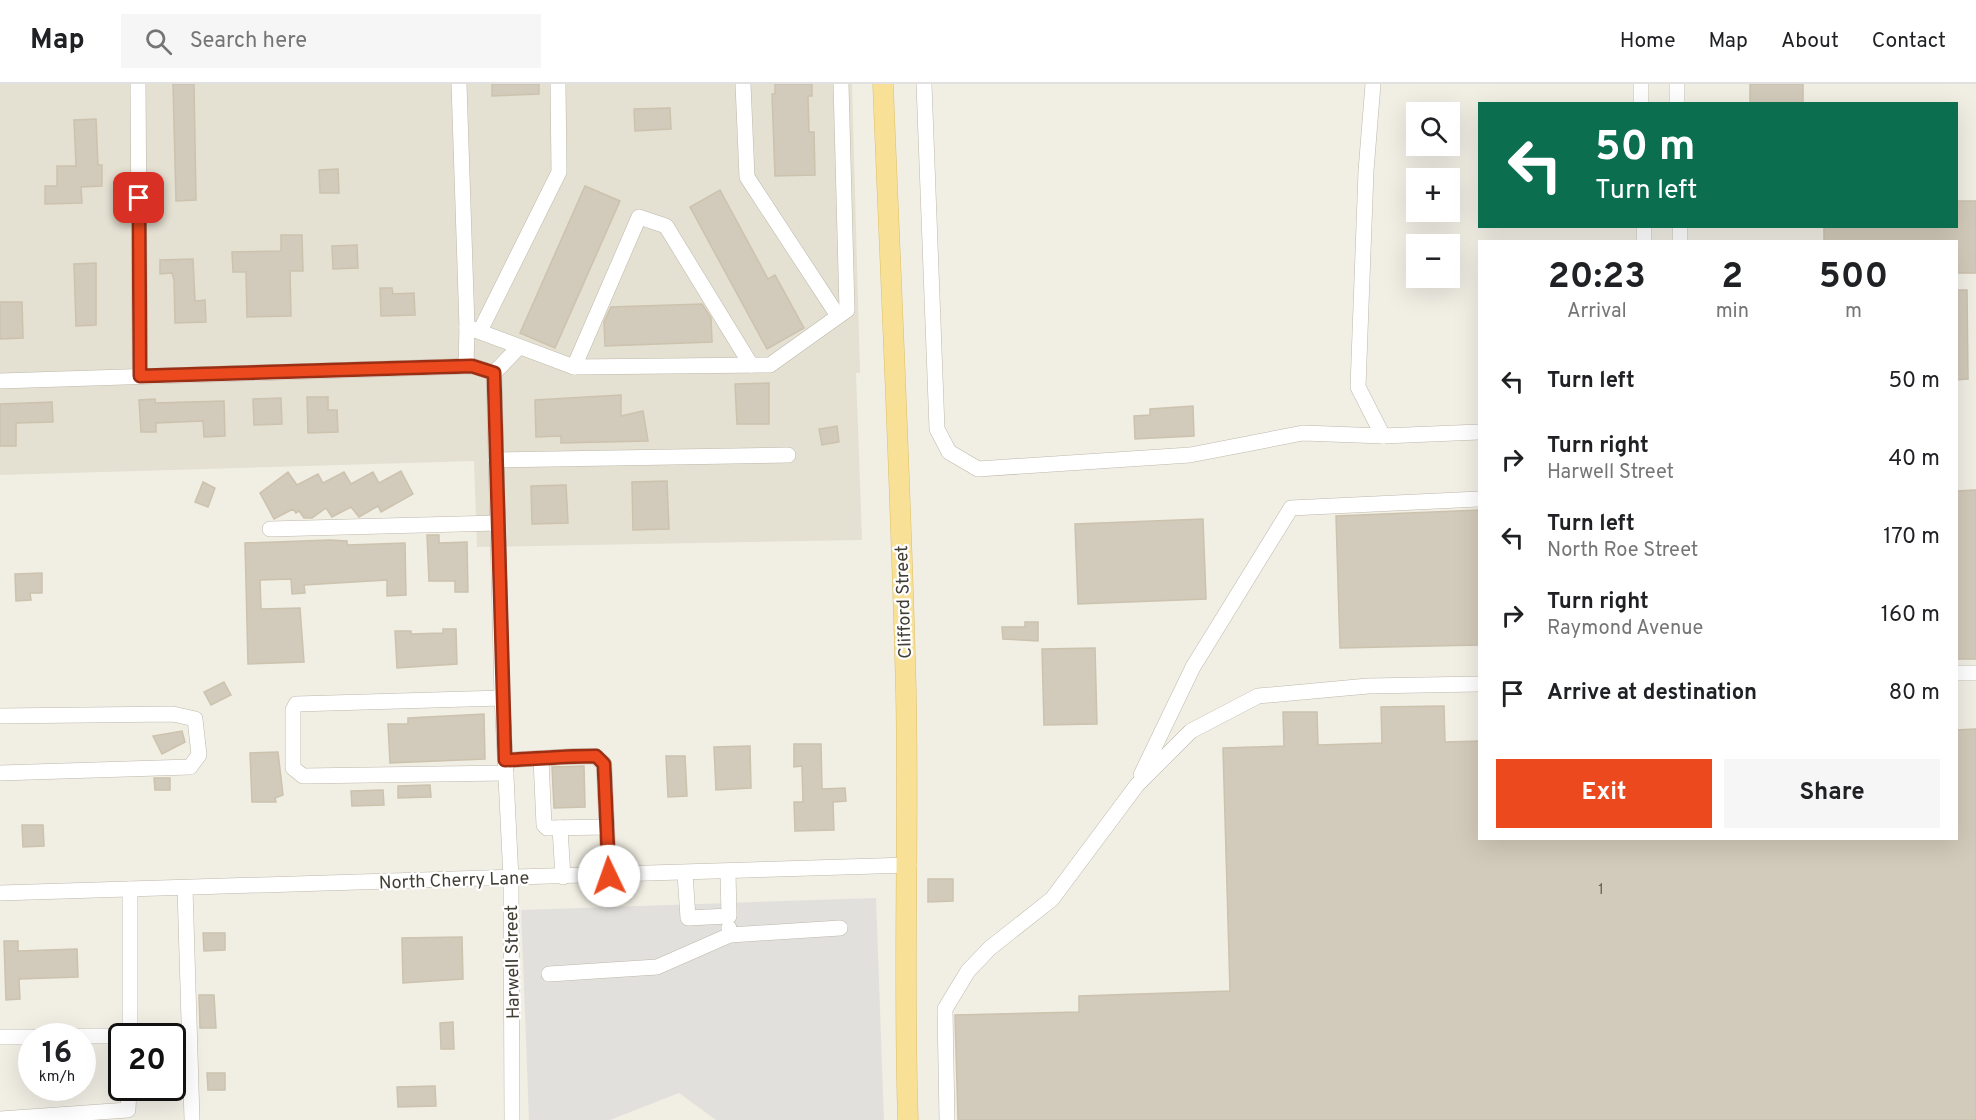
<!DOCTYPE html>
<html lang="en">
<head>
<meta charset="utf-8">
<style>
  :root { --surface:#fff; --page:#f6f6f6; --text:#202124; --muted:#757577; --line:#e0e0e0; --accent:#ed491f }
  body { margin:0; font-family:Overpass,sans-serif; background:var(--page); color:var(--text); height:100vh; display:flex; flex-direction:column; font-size:22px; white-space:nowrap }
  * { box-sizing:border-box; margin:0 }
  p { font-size:20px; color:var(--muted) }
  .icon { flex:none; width:33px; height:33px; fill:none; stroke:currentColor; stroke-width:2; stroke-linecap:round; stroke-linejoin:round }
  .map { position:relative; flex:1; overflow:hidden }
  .drawer { position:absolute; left:1478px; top:156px; width:480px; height:600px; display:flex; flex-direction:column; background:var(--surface); border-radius:0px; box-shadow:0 6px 24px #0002 }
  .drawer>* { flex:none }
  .hud { position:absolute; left:1478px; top:18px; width:480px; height:126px; border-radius:0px; box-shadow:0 6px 24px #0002; background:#0b6e4f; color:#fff; overflow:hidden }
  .buttons { position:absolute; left:1406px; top:18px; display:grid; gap:12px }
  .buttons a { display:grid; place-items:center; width:54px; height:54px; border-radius:0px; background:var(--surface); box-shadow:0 6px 24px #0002; font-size:30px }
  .speed { position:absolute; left:18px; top:939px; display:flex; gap:12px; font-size:30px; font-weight:700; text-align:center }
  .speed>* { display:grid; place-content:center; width:78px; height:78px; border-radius:50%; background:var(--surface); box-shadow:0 6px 24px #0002; line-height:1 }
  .speed small { font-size:15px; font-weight:400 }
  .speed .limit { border:3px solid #111; border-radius:9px; background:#fff; color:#111 }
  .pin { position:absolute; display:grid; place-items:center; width:51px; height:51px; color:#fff; margin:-26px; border-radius:12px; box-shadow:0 3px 9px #0006 }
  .me { position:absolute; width:66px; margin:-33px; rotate:357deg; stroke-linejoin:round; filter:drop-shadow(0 0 4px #0008) }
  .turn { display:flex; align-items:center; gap:21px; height:126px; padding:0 18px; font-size:27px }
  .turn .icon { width:78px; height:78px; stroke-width:2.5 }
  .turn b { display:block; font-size:42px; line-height:51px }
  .eta { display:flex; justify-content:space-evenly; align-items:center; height:102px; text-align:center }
  .eta b { font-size:36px; font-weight:700; line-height:42px }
  .action { display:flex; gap:12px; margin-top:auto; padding:12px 18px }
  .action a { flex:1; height:69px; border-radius:0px; background:var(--accent); color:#fff; font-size:24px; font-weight:700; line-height:69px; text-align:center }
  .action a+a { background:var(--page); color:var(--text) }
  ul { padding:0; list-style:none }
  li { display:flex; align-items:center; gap:18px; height:78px; padding:0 18px }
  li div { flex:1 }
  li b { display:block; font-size:22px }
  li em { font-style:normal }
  header { display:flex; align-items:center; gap:36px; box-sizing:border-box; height:84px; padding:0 30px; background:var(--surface); border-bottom:2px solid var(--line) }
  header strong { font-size:28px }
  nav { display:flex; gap:33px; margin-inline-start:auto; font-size:21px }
  .search { width:420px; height:54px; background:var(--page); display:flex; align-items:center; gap:15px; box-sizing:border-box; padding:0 21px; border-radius:0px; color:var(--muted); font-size:22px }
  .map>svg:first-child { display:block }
  .residential { fill:#e4e0d2 }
  .parking { fill:#e2e0dc }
  .building { fill:#d2caba; stroke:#ccc2ae; stroke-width:1.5 }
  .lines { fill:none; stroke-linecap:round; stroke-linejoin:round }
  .minor-casing { stroke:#beb8aa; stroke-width:16 }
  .major-casing { stroke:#dcbf67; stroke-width:21 }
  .minor { stroke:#fff; stroke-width:15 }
  .major { stroke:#f8e196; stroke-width:20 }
  .route-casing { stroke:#9a2f14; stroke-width:15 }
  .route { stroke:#ed491f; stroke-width:10 }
  .labels { text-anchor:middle; stroke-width:4.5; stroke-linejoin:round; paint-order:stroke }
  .number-label { font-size:15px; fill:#666156 }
  .street-label { font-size:18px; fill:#423e34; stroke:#fff }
</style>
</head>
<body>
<header>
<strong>Map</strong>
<div class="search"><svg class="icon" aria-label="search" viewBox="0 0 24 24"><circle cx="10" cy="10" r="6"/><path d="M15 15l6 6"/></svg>Search here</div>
<nav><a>Home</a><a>Map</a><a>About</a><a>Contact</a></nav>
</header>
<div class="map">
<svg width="1976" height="1036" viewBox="0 0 1976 1036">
  <rect width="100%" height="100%" fill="#f1eee4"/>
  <polygon class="residential" points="0,0 852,0 860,289 856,289 862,456 477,463 474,377 0,391"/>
  <polygon class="parking" points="876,814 884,1036 716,1036 679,1009 610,1036 529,1036 521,826"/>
  <g class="building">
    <polygon points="173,0 194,0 196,116 176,117"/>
    <polygon points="492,0 539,0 539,10 492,12"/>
    <polygon points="775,0 812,0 812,12 808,12 809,48 814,48 815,91 775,92 772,10 775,10"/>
    <rect x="1750" y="0" width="53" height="20"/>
    <polygon points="670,24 671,45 635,47 634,25"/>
    <polygon points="96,35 98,81 102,81 102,102 81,103 82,119 45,120 45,102 57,102 57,82 76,82 74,36"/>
    <polygon points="338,85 339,109 320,109 319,86"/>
    <polygon points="585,102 620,117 555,264 520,249"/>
    <polygon points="720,106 768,195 775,191 804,244 767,265 690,123"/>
    <polygon points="1956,117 1976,117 1976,189 1956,189 1956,158 1824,158 1824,142 1956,142"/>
    <polygon points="281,151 302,151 303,187 290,187 291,232 247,233 246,188 233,188 232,168 281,167"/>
    <polygon points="357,161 358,184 333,185 332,162"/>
    <polygon points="193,175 195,217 205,216 206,238 175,239 174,196 172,189 160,190 160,176"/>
    <polygon points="96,179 96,241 76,242 74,180"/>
    <polygon points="380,204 392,204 393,210 414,209 415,231 381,232"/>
    <polygon points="1956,206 1967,206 1968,295 1956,296"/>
    <polygon points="0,218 22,218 23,254 0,255"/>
    <polygon points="702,220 711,234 712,258 605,262 604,238 611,223"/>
    <polygon points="769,299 769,340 737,340 735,300"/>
    <polygon points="621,311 621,332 643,327 648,357 561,359 561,352 536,353 535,316"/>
    <polygon points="307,313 328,313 328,326 337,326 338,348 308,349"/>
    <polygon points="281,314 282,340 254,341 253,315"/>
    <polygon points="155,315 155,319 224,317 225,352 204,353 203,337 156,339 156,348 141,348 139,316"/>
    <polygon points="52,318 53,338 16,339 16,362 0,362 0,320"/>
    <polygon points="1193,322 1194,352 1135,355 1134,332 1150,331 1150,325"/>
    <polygon points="837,342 839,358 822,361 819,345"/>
    <polygon points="401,387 413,410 381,428 378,422 359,433 351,423 332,433 326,424 312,434 304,434 299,427 296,429 293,425 274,435 260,409 288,388 297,401 318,390 323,399 344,388 351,400 373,388 379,399"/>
    <polygon points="667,397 669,445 633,446 632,398"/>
    <polygon points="203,398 215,404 208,423 195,418"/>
    <polygon points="566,401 568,439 532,440 531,402"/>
    <polygon points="1976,406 1976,575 1956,575 1956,407"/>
    <polygon points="1479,426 1479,561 1340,564 1336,432"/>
    <polygon points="1203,435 1206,515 1078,520 1075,440"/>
    <polygon points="427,451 439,451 439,459 467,458 468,508 455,508 455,497 429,497"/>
    <polygon points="330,456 347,457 347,461 405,459 406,511 387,512 387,496 304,501 305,509 292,510 291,495 260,496 261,525 300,524 304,578 248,580 245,459"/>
    <polygon points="42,489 42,509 30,509 31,516 16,517 15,490"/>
    <polygon points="1025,538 1038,538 1038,557 1003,555 1002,543 1025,543"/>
    <polygon points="443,545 456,545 457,580 397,584 395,547 411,547 411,550 443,549"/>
    <polygon points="1095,564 1097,640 1044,641 1042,565"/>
    <polygon points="224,598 231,611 211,621 204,608"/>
    <polygon points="1444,622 1445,658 1479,657 1479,754 1956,754 1956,646 1976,645 1976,1036 958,1036 955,931 1079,928 1079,912 1230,907 1223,664 1284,662 1283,628 1317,628 1318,661 1382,659 1381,623"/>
    <polygon points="484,630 485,675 390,679 388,640 408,640 408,634"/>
    <polygon points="182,647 185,658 162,670 153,652"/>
    <polygon points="794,660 821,660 822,705 845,704 846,717 833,718 834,746 795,747 794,718 803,718 802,682 794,683"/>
    <polygon points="750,662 751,704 716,706 714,663"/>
    <polygon points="278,668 283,711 275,714 276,718 252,718 250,669"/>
    <polygon points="666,672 685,672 687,712 668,713"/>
    <polygon points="584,682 585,723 554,724 552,683"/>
    <polygon points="154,694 170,694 170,706 155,706"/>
    <polygon points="430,701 431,713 398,714 398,702"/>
    <polygon points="383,706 384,721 352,722 351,707"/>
    <polygon points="22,741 43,741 44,762 23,763"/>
    <polygon points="928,795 953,795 953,817 928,818"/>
    <polygon points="203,849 225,849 225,866 204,867"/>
    <polygon points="462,853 463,895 403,899 402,854"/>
    <polygon points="4,857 18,857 18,867 77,865 78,893 19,895 20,915 6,916"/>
    <polygon points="199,911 214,911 216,944 200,944"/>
    <polygon points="453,938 454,965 441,965 440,939"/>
    <polygon points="207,989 225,989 225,1006 208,1006"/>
    <polygon points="435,1002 436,1022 398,1023 397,1003"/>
  </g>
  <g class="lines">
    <g class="minor-casing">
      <g id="minor">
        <polyline points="138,0 140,292"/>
        <polyline points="459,0 467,243 574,283 770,281 847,226 841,0"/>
        <polyline points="743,0 747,93 838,232"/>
        <polyline points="924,0 937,345 949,368 978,385 1190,371 1303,349 1383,352 1479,348"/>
        <polyline points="1373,0 1366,87 1358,303 1383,352"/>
        <polyline points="1641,0 1641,20"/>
        <polyline points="1677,0 1677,20"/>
        <polyline points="1644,142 1644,158"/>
        <polyline points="1680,142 1680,158"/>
        <polyline points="480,247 559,88 558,0"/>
        <polyline points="466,282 467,243"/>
        <polyline points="574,283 639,133 666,142 751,281"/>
        <polyline points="494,289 502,611 511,795 512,1036"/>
        <polyline points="494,289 519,263"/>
        <polyline points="0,297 472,282 494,289"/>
        <polyline points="496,376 788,371"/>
        <polyline points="270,445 498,439"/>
        <polyline points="1956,589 1976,589"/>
        <polyline points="502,614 296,620 293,626 293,684 303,692 506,689"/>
        <polyline points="0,632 173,630 195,635 199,671 190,683 0,689"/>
        <polyline points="541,675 544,741 547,744 607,743"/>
        <path d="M505,676C535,675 565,672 595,672L604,680L609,792"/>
        <polyline points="1141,691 1193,583 1291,424 1479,415"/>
        <polyline points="560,744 563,793"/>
        <polyline points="685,789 688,834 729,832 728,788"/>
        <polyline points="185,804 192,1036"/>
        <polyline points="0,809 909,781"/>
        <polyline points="729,844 730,851 840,844"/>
        <polyline points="549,890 657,883 730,851"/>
        <polyline points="71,952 130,952 130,805"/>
        <polyline points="0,953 32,953"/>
        <polyline points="0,1035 128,1026 129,1004"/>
        <polyline points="947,1036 945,925 968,887 990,864 1052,815 1137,701 1191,647 1258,612 1368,602 1479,600"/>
      </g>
    </g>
    <g class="major-casing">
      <path id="major" d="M883,0C891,203 901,406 906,609C909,752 903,894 908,1036"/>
    </g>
    <use href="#minor" class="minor"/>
    <use href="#major" class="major"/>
  </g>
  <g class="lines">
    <g class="route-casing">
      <path id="route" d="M139,114L140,292L472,282L494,289L505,676C535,675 565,672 596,672L604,680L609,792"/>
    </g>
    <use href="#route" class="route"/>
  </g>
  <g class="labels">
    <g class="number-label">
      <text x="1601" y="810">1</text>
    </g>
    <g class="street-label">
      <text transform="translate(903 518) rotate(-92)" y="6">Clifford Street</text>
      <text transform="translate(454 796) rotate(-2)" y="6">North Cherry Lane</text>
      <text transform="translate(512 878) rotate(-91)" y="6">Harwell Street</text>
    </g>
  </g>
</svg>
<div class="buttons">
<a><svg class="icon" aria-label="search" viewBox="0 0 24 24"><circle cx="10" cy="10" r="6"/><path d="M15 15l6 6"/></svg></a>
<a>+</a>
<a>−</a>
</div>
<div class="speed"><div>16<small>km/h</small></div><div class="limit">20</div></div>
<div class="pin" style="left:139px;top:114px;background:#d93025"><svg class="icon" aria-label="arrive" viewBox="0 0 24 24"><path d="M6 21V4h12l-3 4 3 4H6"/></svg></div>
<svg class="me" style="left:609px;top:792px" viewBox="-20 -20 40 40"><circle r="19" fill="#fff"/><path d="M0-13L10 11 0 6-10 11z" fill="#ed491f"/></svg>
<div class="hud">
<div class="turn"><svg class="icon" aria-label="left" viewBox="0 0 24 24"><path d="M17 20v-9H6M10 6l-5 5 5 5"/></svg><div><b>50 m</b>Turn left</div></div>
</div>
<section class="drawer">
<div class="eta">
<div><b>20:23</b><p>Arrival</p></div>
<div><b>2</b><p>min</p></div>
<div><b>500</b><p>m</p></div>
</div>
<ul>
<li><svg class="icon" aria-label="left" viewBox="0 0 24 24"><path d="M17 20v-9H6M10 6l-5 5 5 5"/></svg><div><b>Turn left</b></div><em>50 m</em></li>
<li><svg class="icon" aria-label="right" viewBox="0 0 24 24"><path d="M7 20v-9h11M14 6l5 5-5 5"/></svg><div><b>Turn right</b><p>Harwell Street</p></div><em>40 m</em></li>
<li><svg class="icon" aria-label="left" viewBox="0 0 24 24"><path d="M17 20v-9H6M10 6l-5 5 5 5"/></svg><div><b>Turn left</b><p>North Roe Street</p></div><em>170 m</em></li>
<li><svg class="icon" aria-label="right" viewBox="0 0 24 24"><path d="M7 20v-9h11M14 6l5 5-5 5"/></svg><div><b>Turn right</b><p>Raymond Avenue</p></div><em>160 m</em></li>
<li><svg class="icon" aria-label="arrive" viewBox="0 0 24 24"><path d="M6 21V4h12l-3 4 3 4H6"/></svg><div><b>Arrive at destination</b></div><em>80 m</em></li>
</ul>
<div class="action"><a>Exit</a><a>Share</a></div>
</section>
</div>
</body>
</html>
